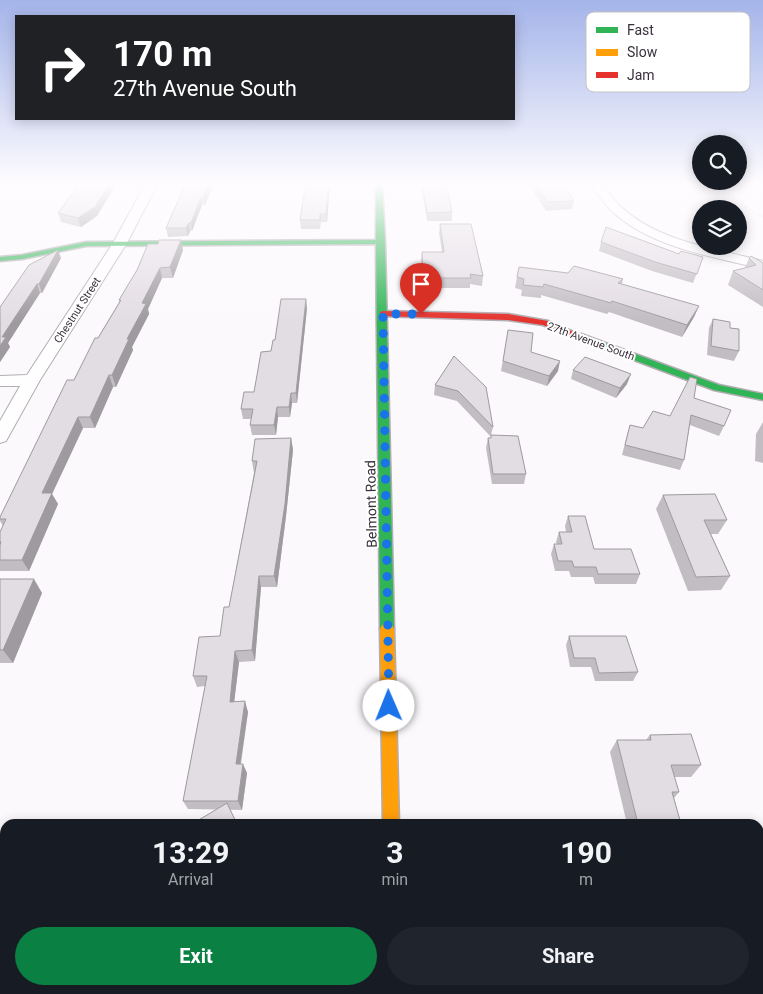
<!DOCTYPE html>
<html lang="en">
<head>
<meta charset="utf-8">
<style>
  :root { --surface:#171b24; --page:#20242c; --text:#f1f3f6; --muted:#9ea1a6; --accent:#0b8043 }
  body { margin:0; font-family:Roboto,sans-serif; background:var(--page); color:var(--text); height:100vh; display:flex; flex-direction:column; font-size:19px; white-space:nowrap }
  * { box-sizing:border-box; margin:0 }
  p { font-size:16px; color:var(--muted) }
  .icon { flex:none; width:28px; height:28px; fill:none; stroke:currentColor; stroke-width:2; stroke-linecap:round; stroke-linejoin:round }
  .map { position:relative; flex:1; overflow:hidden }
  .side { position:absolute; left:0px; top:819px; width:764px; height:176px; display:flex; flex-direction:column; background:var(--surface); border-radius:15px 15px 0 0; box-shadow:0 2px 12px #0003 }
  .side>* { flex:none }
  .banner { position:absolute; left:15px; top:15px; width:500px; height:105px; border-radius:0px; box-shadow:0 2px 12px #0003; background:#202124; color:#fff; overflow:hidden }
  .tools { position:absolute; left:692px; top:135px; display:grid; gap:10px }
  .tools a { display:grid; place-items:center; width:55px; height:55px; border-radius:50%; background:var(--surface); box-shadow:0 2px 12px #0003; font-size:25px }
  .pin { position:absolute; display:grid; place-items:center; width:42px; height:42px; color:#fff; margin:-51px -21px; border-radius:50% 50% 50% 0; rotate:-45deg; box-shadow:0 0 5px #0007 }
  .pin .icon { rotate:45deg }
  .me { position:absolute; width:55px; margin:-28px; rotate:359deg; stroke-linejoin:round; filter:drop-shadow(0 0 4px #0008) }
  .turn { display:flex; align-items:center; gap:18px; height:105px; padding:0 15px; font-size:22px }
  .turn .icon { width:65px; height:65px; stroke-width:2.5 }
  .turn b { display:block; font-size:35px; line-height:42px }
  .eta { display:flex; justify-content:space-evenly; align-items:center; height:85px; text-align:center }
  .eta b { font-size:30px; font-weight:700; line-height:35px }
  .action { display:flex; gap:10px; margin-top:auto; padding:10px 15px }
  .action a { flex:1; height:58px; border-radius:30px; background:var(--accent); color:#fff; font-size:20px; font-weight:700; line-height:58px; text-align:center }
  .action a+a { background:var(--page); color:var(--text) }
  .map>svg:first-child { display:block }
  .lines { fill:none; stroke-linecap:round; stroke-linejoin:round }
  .street-casing { stroke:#b2adb3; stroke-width:2 }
  .fast-casing { stroke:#b2adb3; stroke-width:3 }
  .slow-casing { stroke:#b2adb3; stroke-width:3 }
  .jam-casing { stroke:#b2adb3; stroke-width:3 }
  .path { stroke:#e2e1e3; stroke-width:2; stroke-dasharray:2.5 2.5; stroke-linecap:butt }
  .street { fill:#fffeff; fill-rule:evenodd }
  .fast { fill:#30b455; fill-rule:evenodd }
  .slow { fill:#ff9f0a; fill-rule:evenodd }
  .jam { fill:#e5322d; fill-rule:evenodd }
  .wall { fill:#c2bdc3 }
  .shaded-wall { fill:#9e9a9f }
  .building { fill:#e2dce3; stroke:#9e9a9f }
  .route { stroke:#1a73e8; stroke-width:9; stroke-dasharray:0 16.2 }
  .labels { text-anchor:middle; stroke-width:4; stroke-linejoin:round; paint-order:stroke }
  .far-street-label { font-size:11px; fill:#39303b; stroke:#fff }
  .street-label { font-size:14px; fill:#39303b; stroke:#fff }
  .key { fill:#fff; stroke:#c4c1c4; stroke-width:1 }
  .key-label { font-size:14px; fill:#39303b }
</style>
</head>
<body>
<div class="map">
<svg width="763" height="994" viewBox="0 0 763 994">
  <rect width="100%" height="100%" fill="#fcf9fd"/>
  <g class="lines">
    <g class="street-casing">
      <g id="street">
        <polygon points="146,183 158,183 127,243 40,380 6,441 0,443 0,421 20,386 0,386 0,376 27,375 113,243"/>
        <path d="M589,183H601C608,191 613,200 621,207C659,242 715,248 763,261V269C714,257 653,248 614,213C604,204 597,193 589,183Z"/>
      </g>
    </g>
    <g class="fast-casing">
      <g id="fast">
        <polygon points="376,183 382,183 385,242 394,629 392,633 387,635 382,633 380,629 376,244 86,246 22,259 0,261 0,257 22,255 86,242 376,240"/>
        <polygon points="581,334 719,385 763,394 763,400 714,390 578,339 577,337"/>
        <rect x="385" y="990" width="18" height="4"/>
      </g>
    </g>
    <g class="slow-casing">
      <polygon id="slow" points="387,623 392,625 394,629 399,824 383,824 380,629 382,625"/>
    </g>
    <g class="jam-casing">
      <polygon id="jam" points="383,311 508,314 548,321 585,337 581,340 543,325 508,320 380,316 380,312"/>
    </g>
    <polyline class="path" points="712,183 748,209 763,217"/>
    <use href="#street" class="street"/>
    <use href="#fast" class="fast"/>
    <use href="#slow" class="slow"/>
    <use href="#jam" class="jam"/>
  </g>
  <g class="wall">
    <polygon points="80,183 117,183 97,216 81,227 61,222 58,213"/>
    <polygon points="214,183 205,205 202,205 192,231 190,231 188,236 168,237 166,228"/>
    <polygon points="330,183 327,222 321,222 320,229 301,229 300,220"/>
    <polygon points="422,183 452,212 452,221 427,221 422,190"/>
    <polygon points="518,183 563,183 574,201 572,209 546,211 530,186 520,186"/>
    <polygon points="440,224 483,276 482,286 470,284 470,288 430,288 430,285 423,285 421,261 422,252 442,252 439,233"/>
    <polygon points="601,242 679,254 703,257 693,283 652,271 599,251"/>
    <polygon points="158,244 183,250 173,278 162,278 148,309 149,314 132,347 133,350 116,387 113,387 95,428 83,428 52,494 58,504 29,571 0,571 0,532 3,526 0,521 0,517 74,380 119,302 119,300"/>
    <polygon points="61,258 42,293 40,293 8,343 10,347 0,362 0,307"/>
    <polygon points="749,258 763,263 763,307 728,285 733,271 745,268"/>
    <polygon points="568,273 623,279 622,284 699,306 694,317 682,337 609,312 607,314 541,295 541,298 521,296 522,290 515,288 517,277"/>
    <polygon points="307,308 297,403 292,403 290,417 278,417 276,435 252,435 250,425 252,419 243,419 241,409 254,392 275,340"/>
    <polygon points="713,319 730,328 739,351 734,361 707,355 709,328"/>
    <polygon points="508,330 531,352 558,371 547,386 501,371"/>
    <polygon points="454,356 493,427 491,435 526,474 524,484 492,484 486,448 488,438 491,438 491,437 457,401 434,395 435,385"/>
    <polygon points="573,370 627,384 616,398 571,379"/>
    <polygon points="694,398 724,426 719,436 690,425 684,460 680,470 622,455 627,435 630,425 643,428 670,416"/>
    <polygon points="763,422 763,463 755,461 756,434"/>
    <polygon points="291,438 293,450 286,516 277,587 261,587 255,661 239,662 234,702 248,712 241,764 247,773 242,810 188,809 183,801 205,686 197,687 193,676 220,636 229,607 254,473 252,461"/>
    <polygon points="663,495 727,520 718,534 711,534 730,576 721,590 688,591 656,509"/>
    <polygon points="568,516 594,549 640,574 636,584 595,584 593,577 571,577 569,571 555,571 551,554 554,544 557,544 556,542 559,532 566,532 565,526"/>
    <polygon points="0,579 42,593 13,663 0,663"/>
    <polygon points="569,636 638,672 633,681 595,681 591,667 570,667 566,645"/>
    <polygon points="650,735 701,765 691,777 674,777 679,792 674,798 681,824 627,824 610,752 617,740 646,740"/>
    <polygon points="594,990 700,990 702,994 592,994 591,992"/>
  </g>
  <g class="shaded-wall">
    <polygon points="110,183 117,183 97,216 81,227 78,218"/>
    <polygon points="209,183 214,183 205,205 203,197"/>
    <polygon points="329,183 330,183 327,222 326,214"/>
    <polygon points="201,197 202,205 192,231 191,223"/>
    <polygon points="189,223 190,231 188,236 186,228"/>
    <polygon points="181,240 183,250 173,278 170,267"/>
    <polygon points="58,250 61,258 42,293 39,284"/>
    <polygon points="160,268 162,278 148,309 149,314 132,347 133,350 116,387 112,375 142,303"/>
    <polygon points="37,284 40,293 8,343 10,347 0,362 0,346 2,337"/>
    <polygon points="306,299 307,308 297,403 296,393"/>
    <polygon points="699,306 694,317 682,337 687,325"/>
    <polygon points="560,361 558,371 547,386 549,376"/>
    <polygon points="631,374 627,384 616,398 620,388"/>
    <polygon points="109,375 113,387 95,428 90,417"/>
    <polygon points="291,393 292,403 290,417 289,407"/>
    <polygon points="277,407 278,417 276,435 274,425"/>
    <polygon points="78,417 83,428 52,494 58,504 29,571 22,560 42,493"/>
    <polygon points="291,438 293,450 286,516 277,587 274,576"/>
    <polygon points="259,576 261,587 255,661 252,650"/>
    <polygon points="34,579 42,593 13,663 3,650"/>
    <polygon points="235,651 239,662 233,712 230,702"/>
    <polygon points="245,701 248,712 239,773 236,764"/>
    <polygon points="243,764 247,773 242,810 238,801"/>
  </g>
  <g class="building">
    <polygon points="80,183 110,183 95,207 78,218 58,213"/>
    <polygon points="186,183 209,183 203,197 201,197 191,223 189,223 186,228 166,228"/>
    <polygon points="306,183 329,183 326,214 320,214 320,220 300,220"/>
    <polygon points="422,183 446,183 452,212 427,213"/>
    <polygon points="535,183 563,183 574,201 547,202"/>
    <polygon points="440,224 471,224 483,276 470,274 471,278 431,278 431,275 423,275 422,252 444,252"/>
    <polygon points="606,227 679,254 681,251 703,257 697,274 655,262 601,242"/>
    <polygon points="159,240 181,240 170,267 160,268 142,303 146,304 127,339 129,339 112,375 109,375 90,417 78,417 42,493 52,493 22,560 0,560 0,545 1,542 0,542 0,532 6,519 0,519 0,517 67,380 74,380 95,338 98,338 121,300 119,300 137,270 148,244 158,244"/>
    <polygon points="58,250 39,284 37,284 2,337 6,337 0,346 0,307 29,265"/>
    <polygon points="751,256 763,263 763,290 733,271 756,265 749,258"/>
    <polygon points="574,266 623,279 618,283 699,306 687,325 612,301 611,303 544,284 543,287 523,285 524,279 517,277 519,267 568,273"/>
    <polygon points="281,299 306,299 296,393 291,393 289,407 277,407 274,425 250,425 253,409 241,409 244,392 254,392 261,352 271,351 273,340 275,340"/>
    <polygon points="713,319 730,322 730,328 739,329 739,351 711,346"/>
    <polygon points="508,330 533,333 531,352 560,361 549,376 503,361"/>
    <polygon points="454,356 486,387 493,427 458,391 435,385"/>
    <polygon points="585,357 631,374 620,388 573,370"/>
    <polygon points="690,377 697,379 694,398 731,410 724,426 691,415 684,460 625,445 630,425 643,428 653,411 670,416"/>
    <polygon points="491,435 518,436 526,474 493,474 488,438 491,438"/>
    <polygon points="291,438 285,504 274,576 259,576 252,650 235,651 230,702 245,701 236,764 243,764 238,801 183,801 207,676 193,676 199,637 220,636 224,607 229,607 257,461 252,461 255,439"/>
    <polygon points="715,494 727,520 704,520 730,576 696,577 663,495"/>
    <polygon points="568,516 585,516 594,549 631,549 640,574 598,574 596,567 574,567 572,561 558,561 554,544 562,544 559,532 572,532"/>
    <polygon points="0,579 34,579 3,650 0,650"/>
    <polygon points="569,636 626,636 638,672 599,673 595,658 574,658"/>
    <polygon points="691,734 701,765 671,765 679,792 672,792 681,824 638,824 617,740 651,740 650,735"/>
    <polygon points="227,803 237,824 192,824"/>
    <polygon points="600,990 700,990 702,994 601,994"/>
  </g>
  <linearGradient id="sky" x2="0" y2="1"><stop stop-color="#a4b4ea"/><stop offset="0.57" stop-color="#fefcfe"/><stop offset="1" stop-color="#fefcfe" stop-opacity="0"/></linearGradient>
  <rect width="763" height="322" fill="url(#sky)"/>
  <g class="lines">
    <polyline class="route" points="389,706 383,314 421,314"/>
  </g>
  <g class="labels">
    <g class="far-street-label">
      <text transform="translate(77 310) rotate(-57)" y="4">Chestnut Street</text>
      <text transform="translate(591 341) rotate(20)" y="4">27th Avenue South</text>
    </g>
    <g class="street-label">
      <text transform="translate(371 504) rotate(-91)" y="5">Belmont Road</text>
    </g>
  </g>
  <rect x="586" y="12" width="164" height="80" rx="8" class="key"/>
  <rect x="596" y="27" width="22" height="6" fill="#30b455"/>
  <rect x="596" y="49" width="22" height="7" fill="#ff9f0a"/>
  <rect x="596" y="72" width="22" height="6" fill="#e5322d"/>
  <g class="key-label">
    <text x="627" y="35">Fast</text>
    <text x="627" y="57">Slow</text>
    <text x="627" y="80">Jam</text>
  </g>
</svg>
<div class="tools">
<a><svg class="icon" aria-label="search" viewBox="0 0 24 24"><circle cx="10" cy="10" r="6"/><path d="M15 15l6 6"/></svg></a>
<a><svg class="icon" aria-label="layers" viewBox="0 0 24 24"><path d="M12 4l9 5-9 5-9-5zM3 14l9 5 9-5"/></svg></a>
</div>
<div class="pin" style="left:421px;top:314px;background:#d93025"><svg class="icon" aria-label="arrive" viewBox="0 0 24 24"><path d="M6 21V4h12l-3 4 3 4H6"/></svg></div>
<svg class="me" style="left:389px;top:706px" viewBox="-20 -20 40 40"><circle r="19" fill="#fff"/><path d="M0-13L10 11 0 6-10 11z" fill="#1a73e8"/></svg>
<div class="banner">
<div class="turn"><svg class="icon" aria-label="right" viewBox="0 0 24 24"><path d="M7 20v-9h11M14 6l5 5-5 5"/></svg><div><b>170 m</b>27th Avenue South</div></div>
</div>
<section class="side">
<div class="eta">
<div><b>13:29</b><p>Arrival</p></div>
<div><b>3</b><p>min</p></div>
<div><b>190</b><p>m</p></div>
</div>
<div class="action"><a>Exit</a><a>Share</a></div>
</section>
</div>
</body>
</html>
